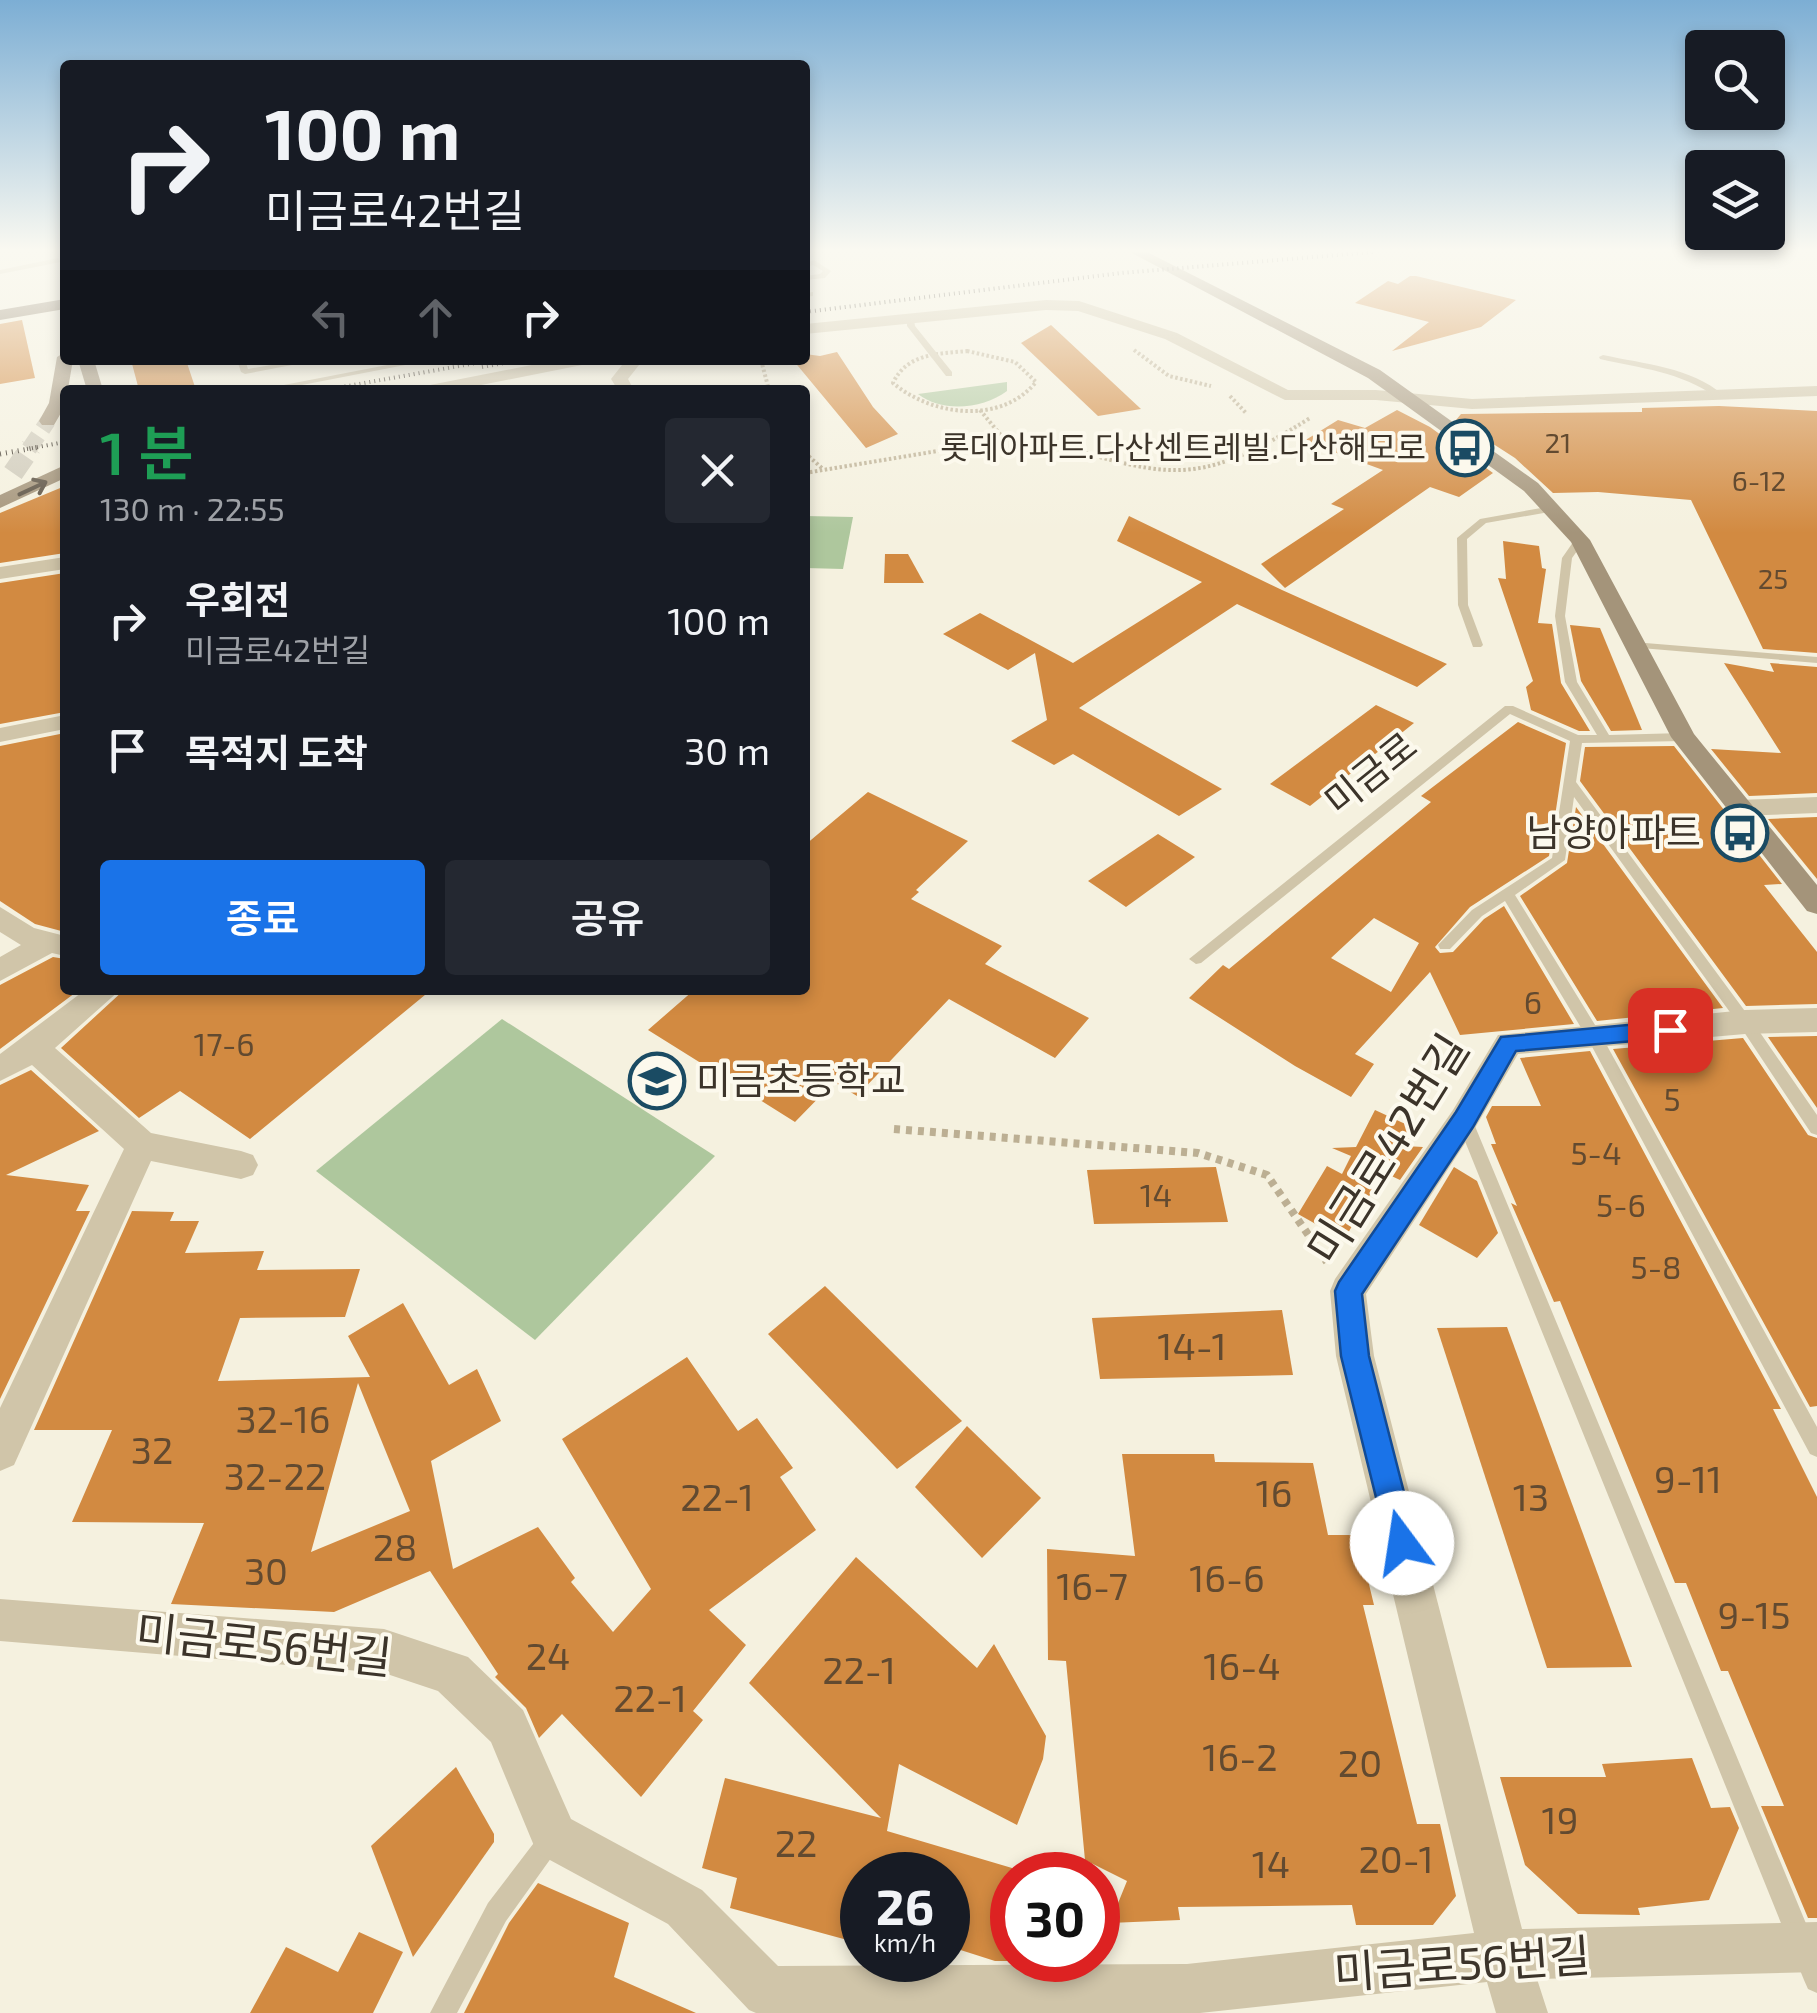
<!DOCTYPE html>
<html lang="ko">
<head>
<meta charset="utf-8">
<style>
  :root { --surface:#171b24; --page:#242831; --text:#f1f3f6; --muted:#9ea1a6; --accent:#1a73e8 }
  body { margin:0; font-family:"Exo 2","Noto Sans KR",sans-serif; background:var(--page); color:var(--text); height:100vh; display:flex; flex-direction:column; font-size:38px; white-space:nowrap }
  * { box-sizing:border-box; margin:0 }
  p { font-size:32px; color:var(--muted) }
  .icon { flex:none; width:55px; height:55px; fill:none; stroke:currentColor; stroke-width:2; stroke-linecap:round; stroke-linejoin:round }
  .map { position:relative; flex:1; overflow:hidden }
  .sheet { position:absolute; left:60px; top:385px; width:750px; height:610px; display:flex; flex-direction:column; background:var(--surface); border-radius:10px; box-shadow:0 5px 15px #0003 }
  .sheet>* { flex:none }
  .top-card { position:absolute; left:60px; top:60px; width:750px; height:305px; border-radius:10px; box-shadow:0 5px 15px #0003; background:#171b24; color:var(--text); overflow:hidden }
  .buttons { position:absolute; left:1685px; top:30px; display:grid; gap:20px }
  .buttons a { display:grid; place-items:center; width:100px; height:100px; border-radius:10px; background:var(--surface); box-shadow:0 5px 15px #0003; font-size:50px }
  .speed { position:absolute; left:840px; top:1852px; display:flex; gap:20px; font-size:50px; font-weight:700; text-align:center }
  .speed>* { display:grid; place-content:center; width:130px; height:130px; border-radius:50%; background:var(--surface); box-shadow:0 5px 15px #0003; line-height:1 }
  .speed small { font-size:25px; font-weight:400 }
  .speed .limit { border:15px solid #d22; background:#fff; color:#111 }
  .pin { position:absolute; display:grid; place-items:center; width:85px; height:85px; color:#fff; margin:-42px; border-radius:20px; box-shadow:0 5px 15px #0006 }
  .me { position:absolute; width:110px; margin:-55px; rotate:346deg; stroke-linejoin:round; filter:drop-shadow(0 0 8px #0008) }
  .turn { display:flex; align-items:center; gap:35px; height:210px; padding:0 40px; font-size:45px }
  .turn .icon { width:130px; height:130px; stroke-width:2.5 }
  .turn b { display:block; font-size:70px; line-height:85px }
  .lanes { display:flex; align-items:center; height:95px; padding:0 40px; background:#0003; justify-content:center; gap:50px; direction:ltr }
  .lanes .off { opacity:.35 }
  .round { display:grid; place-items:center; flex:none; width:105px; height:105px; border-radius:10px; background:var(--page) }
  .overview { display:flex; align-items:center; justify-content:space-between; height:170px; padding:0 40px }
  h1 { font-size:60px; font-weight:600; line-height:75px; color:#1e9e55 }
  .primary-button { display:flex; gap:20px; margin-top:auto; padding:20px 40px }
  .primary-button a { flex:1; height:115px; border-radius:10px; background:var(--accent); color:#fff; font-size:40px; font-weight:600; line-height:115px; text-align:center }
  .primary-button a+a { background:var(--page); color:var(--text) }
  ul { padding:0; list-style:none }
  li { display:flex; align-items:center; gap:30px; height:130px; padding:0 40px }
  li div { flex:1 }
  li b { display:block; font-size:38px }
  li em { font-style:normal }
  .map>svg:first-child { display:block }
  .green { fill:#aec79d }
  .building { fill:#d28a41; fill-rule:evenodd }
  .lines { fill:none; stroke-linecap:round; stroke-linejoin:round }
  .secondary-tunnel-far1 { stroke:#d0cbbb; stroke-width:16; stroke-dasharray:16 8; stroke-linecap:butt }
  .secondary-tunnel { stroke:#d0cbbb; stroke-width:21; stroke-dasharray:21 10; stroke-linecap:butt }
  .path-far1 { stroke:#bcaf93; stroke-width:4; stroke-dasharray:2.5 2.5; stroke-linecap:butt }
  .path { stroke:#bcaf93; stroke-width:8; stroke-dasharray:6 6; stroke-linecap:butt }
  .lane { fill:#d0c5a9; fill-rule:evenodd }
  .street { fill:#d0c5a9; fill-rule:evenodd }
  .secondary { fill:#a4947a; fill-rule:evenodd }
  .primary { fill:#807059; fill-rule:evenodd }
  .rail-far1 { stroke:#3c342a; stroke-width:4; stroke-dasharray:1 4; stroke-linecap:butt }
  .rail { stroke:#3c342a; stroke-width:5; stroke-dasharray:1 5; stroke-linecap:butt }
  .oneway { stroke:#5b5142 }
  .route { fill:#1a73e8; stroke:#114b97; stroke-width:2.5 }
  .labels { text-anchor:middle; stroke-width:8; stroke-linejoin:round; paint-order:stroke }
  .far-number-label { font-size:28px; fill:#624a30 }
  .far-poi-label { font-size:32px; fill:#3c342a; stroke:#fcf9ed; text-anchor:end }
  .number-label { font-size:32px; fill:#624a30 }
  .street-label { font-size:38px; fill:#3c342a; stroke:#fcf9ed }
  .poi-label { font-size:38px; fill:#3c342a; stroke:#fcf9ed; text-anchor:end }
  .near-number-label { font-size:38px; fill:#624a30 }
  .near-street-label { font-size:45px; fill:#3c342a; stroke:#fcf9ed }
</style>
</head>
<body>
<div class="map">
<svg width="1817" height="2013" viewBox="0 0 1817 2013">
  <rect width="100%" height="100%" fill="#f5f1df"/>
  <g class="green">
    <path d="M1007,382V391C983,409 942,413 918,394Z"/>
    <polygon points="805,516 853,517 843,569 805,568"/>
    <polygon points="502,1019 715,1156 535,1340 316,1171"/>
  </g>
  <g class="building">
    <polygon points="1410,276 1416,276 1516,300 1481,327 1392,351 1429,322 1355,303 1388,281 1398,284"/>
    <polygon points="22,320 35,378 0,384 0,324"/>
    <polygon points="1051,325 1141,409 1098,416 1021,343"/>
    <polygon points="837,352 873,407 898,434 866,448 793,360 805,360 805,354 820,356"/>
    <polygon points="131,360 186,360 196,390 139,390"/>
    <polygon points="1719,406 1817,411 1817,653 1763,649 1691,500 1598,492 1553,493 1515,458 1456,420 1461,414 1642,412 1642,408"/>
    <polygon points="1397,410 1430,427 1493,473 1459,497 1430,487 1285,588 1261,564 1344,509 1331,504 1383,470 1304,441 1338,420 1365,428"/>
    <polygon points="65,486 65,553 0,563 0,513"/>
    <polygon points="1129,516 1282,590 1447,664 1417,687 1237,604 1079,708 1222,789 1179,816 1073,754 1054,765 1011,741 1047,720 1035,653 1008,670 943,634 980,613 1073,663 1202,582 1117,541"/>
    <polygon points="1503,541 1539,546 1542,568 1546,569 1538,623 1552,624 1561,683 1590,731 1579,731 1531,710 1526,687 1533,681 1498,578 1506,579"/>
    <polygon points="885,554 908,554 924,583 884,583"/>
    <polygon points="65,573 65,712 0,724 0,583"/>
    <polygon points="1570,625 1600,628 1642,730 1611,731 1581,681"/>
    <polygon points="1724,663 1774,672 1770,663 1817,667 1817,793 1749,796 1711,749 1781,753"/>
    <polygon points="1376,705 1414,723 1310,806 1270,784"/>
    <path d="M1518,722L1566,743L1549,856L1470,907L1435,947L1440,953L1453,952L1484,919L1504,906L1574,1024L1460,1035L1430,972L1355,1054L1374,1064L1351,1097L1295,1066L1189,998L1223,965L1229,969L1431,802L1421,796ZM1374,918L1419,943L1391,992L1331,958Z"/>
    <polygon points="65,733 65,932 35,924 0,901 0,746"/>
    <polygon points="1674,746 1782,884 1764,885 1817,952 1817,1004 1746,1006 1580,781 1585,747"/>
    <polygon points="868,792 968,841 916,890 919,892 911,899 1002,946 985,964 1089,1018 1055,1058 949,999 857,1096 834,1082 795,1122 648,1030 694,990 805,990 805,845"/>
    <polygon points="1576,807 1723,1008 1597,1021 1520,896 1567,863"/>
    <polygon points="1817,817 1817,879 1768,819"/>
    <polygon points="1158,834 1195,857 1126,907 1088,881"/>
    <polygon points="53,957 65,959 65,990 79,990 0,1049 0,985"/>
    <polygon points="124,990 431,990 250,1139 180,1091 139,1118 61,1048"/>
    <polygon points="1817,1036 1817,1108 1768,1037"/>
    <polygon points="1743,1038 1808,1135 1817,1138 1817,1406 1810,1407 1613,1049"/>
    <polygon points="1590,1051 1781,1409 1773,1409 1817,1497 1817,1918 1808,1918 1761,1806 1784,1806 1728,1671 1721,1671 1686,1583 1675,1583 1560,1301 1554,1302 1515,1212 1511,1203 1517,1206 1491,1144 1496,1144 1486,1117 1492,1106 1541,1106 1520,1058"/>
    <polygon points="31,1070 99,1131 6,1175 89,1185 76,1211 90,1211 0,1399 0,1085"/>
    <polygon points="1375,1110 1414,1128 1405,1146 1423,1147 1400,1180 1383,1172 1344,1240 1298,1214 1327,1166 1342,1174 1351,1156 1332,1148 1356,1147"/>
    <polygon points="1216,1167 1228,1222 1094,1224 1087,1170"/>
    <polygon points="1454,1167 1477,1181 1498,1233 1477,1258 1419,1225"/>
    <path d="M132,1211L174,1212L170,1221H199L185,1253L264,1251L257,1270L360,1269L345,1317L240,1318L218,1381L370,1377L348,1336L403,1303L449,1385L477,1369L501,1421L431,1461L453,1569L538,1527L575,1578L571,1582L613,1632L651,1589L562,1439L687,1357L738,1431L757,1418L793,1468L780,1477L816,1530L709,1610L746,1645L693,1711L703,1720L641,1797L562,1714L539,1738L526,1708L495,1677L498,1674L430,1571L334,1612L171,1604L204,1523L72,1522L112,1430H34ZM358,1383L410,1511L311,1552Z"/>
    <polygon points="825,1286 962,1421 897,1469 768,1334"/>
    <polygon points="1282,1310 1293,1375 1100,1379 1092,1318"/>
    <polygon points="1507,1327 1632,1667 1547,1668 1437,1328"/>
    <polygon points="967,1426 1041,1498 982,1558 915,1487"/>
    <polygon points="1122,1454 1214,1454 1215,1462 1313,1463 1328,1535 1357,1535 1374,1605 1363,1605 1417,1824 1440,1824 1456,1896 1433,1925 1356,1925 1352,1905 1178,1907 1180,1920 1110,1923 1127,1881 1085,1860 1066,1661 1048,1660 1047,1549 1135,1556"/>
    <polygon points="856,1557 977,1668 994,1644 1046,1736 1043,1759 1017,1825 899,1764 887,1831 1012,1868 1013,1961 995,1961 948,1946 948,1875 862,1875 862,1944 730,1908 737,1878 702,1868 725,1778 881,1818 749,1683"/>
    <polygon points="1692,1758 1711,1808 1730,1807 1739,1828 1709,1900 1638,1908 1640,1915 1578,1914 1525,1865 1500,1777 1606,1777 1602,1764"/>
    <polygon points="456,1767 494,1834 494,1842 413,1957 371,1846"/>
    <polygon points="538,1883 629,1923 614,1977 696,2013 464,2013 509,1923"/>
    <polygon points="359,1932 403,1952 373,2013 250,2013 286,1947 338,1972"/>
  </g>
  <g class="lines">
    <polyline class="secondary-tunnel-far1" points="29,449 48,421"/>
    <polyline class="secondary-tunnel" points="13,473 31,447"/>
    <g class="path-far1">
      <polyline points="1134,350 1169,376 1211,386"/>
      <path d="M967,351L1015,362L1036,382C1001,425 932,416 893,383C907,353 938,354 967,351Z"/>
      <polyline points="761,360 769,390"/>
      <polyline points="1230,396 1246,413"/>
      <polyline points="980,410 1004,439"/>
      <polyline points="805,419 805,423"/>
      <polyline points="805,453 823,469"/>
      <path d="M805,473L1016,438L1035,439C1164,474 1189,494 1310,418"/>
    </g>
    <polyline class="path" points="894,1129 1198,1153 1267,1175 1327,1262"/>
    <g class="lane">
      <polygon points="58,258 61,262 0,274 0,270"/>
      <polygon points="814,260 831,271 825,278 805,280 805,276 820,274 823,271 813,265 805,268 805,263"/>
      <polygon points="813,292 813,296 805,297 805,293"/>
      <polygon points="907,315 913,315 915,326 952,372 952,376 946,376 907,326"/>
      <path d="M1603,355C1644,364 1691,367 1723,395L1716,397C1681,372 1640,368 1600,359L1599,357Z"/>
      <polygon points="237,360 245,360 248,369 300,360 318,360 245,374 241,372"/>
      <polygon points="413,360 431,360 276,390 258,390"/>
      <polygon points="1552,506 1555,507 1555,511 1486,523 1467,539 1468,605 1483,645 1481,647 1473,647 1458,605 1457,538 1480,519"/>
      <polygon points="1576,538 1585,540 1572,558 1565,616 1577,682 1609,735 1683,733 1689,737 1683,741 1582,743 1576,782 1750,1018 1817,1115 1817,1135 1811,1133 1740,1026 1574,797 1565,860 1515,895 1600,1033 1817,1427 1817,1457 1810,1454 1589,1041 1505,901 1482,916 1450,949 1440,949 1438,945 1472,910 1552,858 1570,741 1510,714 1201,963 1196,964 1189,959 1505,706 1513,706 1578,735 1597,735 1565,682 1555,616 1562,558"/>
      <polygon points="1633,642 1817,657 1817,663 1629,647 1627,645"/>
      <polygon points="1464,1112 1470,1114 1472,1119 1817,1950 1817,1993 1808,1989 1804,1980 1456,1119 1458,1114"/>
      <polygon points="551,1827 559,1831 563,1839 559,1847 506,1921 457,2013 430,2013 488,1903 543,1831"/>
    </g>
    <g class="street">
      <polygon points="1046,300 1079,301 1177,333 1288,390 1376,390 1472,399 1817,386 1817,396 1472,409 1376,400 1285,400 1165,339 1078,311 1046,310 805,334 805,324"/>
      <polygon points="557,360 590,360 582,365 456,390 422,390 430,385"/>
      <polygon points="626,360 643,360 628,379 634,390 618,390 611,379"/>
      <polygon points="65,557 65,569 0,579 0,567"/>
      <polygon points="65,715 65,729 0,742 0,728"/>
      <polygon points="1817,797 1817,813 1737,816 1724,808 1737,800"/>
      <polygon points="0,907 34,928 65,936 65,956 52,953 0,981 0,957 21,945 0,932"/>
      <polygon points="85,990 120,990 55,1048 151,1133 241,1151 253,1155 258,1165 253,1175 241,1179 151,1161 14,1465 0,1471 0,1408 124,1149 32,1065 0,1081 0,1054"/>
      <polygon points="1817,1008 1817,1032 1745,1034 1518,1054 1475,1128 1366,1294 1374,1356 1522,1929 1817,1922 1817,1972 1537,1979 1548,2013 1496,2013 1487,1982 1200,2013 756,2013 749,2010 668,1924 537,1853 491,1742 438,1691 384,1673 0,1641 0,1599 384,1629 468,1657 523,1710 571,1819 702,1890 778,1966 1187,1964 1474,1933 1336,1356 1330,1291 1335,1279 1453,1110 1498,1035 1745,1010"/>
    </g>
    <g class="secondary">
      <polygon points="1130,252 1147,252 1380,370 1538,483 1590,540 1694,734 1817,885 1817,914 1807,911 1671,737 1571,542 1524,491 1368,378"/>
      <polygon points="65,352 65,360 73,360 65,406 54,425 42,425 39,421 49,403 57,357"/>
      <polygon points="78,360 94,360 103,390 87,390"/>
      <polygon points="65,465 65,478 0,508 0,495"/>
    </g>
    <polygon class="primary" points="65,299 65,309 0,320 0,310"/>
    <g class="rail-far1">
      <polyline points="805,312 1121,273 1373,252"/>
      <polyline points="482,367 521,360"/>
      <polyline points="325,390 493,360"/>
      <polyline points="27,449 65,442"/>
    </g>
    <polyline class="rail" points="0,454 40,447"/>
  </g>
  <defs><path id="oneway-shaft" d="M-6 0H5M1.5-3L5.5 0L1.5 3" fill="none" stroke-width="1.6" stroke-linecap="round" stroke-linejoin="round" transform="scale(2.5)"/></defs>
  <use class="oneway" href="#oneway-shaft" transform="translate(33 488) rotate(-25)"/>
  <linearGradient id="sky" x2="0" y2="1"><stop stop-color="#7caed4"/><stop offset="0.47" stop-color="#faf9f1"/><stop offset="1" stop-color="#faf9f1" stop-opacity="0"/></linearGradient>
  <rect width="1817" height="533" fill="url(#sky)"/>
  <polygon class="route" points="1670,1021 1682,1030 1670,1038 1516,1051 1473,1127 1362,1294 1369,1356 1417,1543 1413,1554 1402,1559 1390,1554 1341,1356 1335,1291 1339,1282 1456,1112 1501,1037"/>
  <defs>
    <g id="bus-ring" transform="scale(2.875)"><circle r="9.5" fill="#fcf9ed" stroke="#1a4b63" stroke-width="1.5"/><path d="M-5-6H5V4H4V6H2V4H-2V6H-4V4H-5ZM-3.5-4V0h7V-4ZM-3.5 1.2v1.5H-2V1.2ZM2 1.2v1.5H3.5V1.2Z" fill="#1a4b63"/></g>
    <g id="school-ring" transform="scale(2.875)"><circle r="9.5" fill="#fcf9ed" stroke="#1a4b63" stroke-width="1.5"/><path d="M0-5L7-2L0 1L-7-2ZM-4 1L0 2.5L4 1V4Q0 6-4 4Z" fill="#1a4b63"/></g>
  </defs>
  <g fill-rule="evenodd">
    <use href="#bus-ring" x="1465" y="448"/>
    <use href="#bus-ring" x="1740" y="833"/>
    <use href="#school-ring" x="657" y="1081"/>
  </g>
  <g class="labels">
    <g class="far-number-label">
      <text x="1558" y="453">21</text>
      <text x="1759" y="491">6-12</text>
      <text x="1773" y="589">25</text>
    </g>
    <g class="far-poi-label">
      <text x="1426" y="459">롯데아파트.다산센트레빌.다산해모로</text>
    </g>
    <g class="number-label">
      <text x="1533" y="1014">6</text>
      <text x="224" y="1056">17-6</text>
      <text x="1672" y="1111">5</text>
      <text x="1596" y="1165">5-4</text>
      <text x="1156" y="1207">14</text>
      <text x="1621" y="1217">5-6</text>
      <text x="1656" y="1279">5-8</text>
    </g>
    <g class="street-label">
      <text transform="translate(1371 774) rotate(-39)" y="13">미금로</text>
    </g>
    <g class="poi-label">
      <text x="1701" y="846">남양아파트</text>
      <text x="696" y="1094" text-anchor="start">미금초등학교</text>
    </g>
    <g class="near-number-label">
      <text x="1192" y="1360">14-1</text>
      <text x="283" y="1433">32-16</text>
      <text x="152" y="1464">32</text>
      <text x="275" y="1490">32-22</text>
      <text x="1688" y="1493">9-11</text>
      <text x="1274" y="1507">16</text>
      <text x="717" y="1511">22-1</text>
      <text x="1531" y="1511">13</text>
      <text x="395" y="1561">28</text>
      <text x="266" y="1585">30</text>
      <text x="1227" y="1592">16-6</text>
      <text x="1092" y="1600">16-7</text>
      <text x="1754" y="1629">9-15</text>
      <text x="548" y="1670">24</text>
      <text x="1242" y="1680">16-4</text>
      <text x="859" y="1684">22-1</text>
      <text x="650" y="1712">22-1</text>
      <text x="1240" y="1771">16-2</text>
      <text x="1360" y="1777">20</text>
      <text x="1560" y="1834">19</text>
      <text x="796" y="1857">22</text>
      <text x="1396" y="1873">20-1</text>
      <text x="1271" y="1878">14</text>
    </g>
    <g class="near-street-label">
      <text transform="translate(1388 1149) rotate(-58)" y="16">미금로42번길</text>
      <text transform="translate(264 1645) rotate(6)" y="16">미금로56번길</text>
      <text transform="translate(1462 1964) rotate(-4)" y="16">미금로56번길</text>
    </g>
  </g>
</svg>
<div class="buttons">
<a><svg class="icon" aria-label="search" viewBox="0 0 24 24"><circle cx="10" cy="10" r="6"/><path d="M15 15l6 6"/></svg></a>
<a><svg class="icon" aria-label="layers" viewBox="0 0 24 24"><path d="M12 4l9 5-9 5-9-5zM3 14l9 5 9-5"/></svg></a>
</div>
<div class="speed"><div>26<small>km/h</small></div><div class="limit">30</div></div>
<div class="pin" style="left:1670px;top:1030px;background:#d93025"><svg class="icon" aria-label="arrive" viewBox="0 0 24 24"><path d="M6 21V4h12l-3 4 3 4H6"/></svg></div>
<svg class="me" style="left:1402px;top:1543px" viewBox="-20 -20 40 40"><circle r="19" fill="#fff"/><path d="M0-13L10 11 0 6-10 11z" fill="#1a73e8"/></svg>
<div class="top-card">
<div class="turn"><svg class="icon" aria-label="right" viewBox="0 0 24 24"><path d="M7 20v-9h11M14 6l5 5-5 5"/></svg><div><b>100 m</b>미금로42번길</div></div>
<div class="lanes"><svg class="icon off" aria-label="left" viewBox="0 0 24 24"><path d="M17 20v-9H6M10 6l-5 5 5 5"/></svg><svg class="icon off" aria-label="ahead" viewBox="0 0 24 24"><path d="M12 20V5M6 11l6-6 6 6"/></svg><svg class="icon" aria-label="right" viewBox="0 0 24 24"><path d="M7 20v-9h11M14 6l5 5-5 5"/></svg></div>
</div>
<section class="sheet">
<div class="overview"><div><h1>1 분</h1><p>130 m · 22:55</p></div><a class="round"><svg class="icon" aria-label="close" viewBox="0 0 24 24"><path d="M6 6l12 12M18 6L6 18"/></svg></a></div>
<ul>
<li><svg class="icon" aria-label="right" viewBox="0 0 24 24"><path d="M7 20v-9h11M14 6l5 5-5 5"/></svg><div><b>우회전</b><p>미금로42번길</p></div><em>100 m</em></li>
<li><svg class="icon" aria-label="arrive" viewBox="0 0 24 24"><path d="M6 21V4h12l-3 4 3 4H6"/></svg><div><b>목적지 도착</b></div><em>30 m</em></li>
</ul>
<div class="primary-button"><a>종료</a><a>공유</a></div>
</section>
</div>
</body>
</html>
